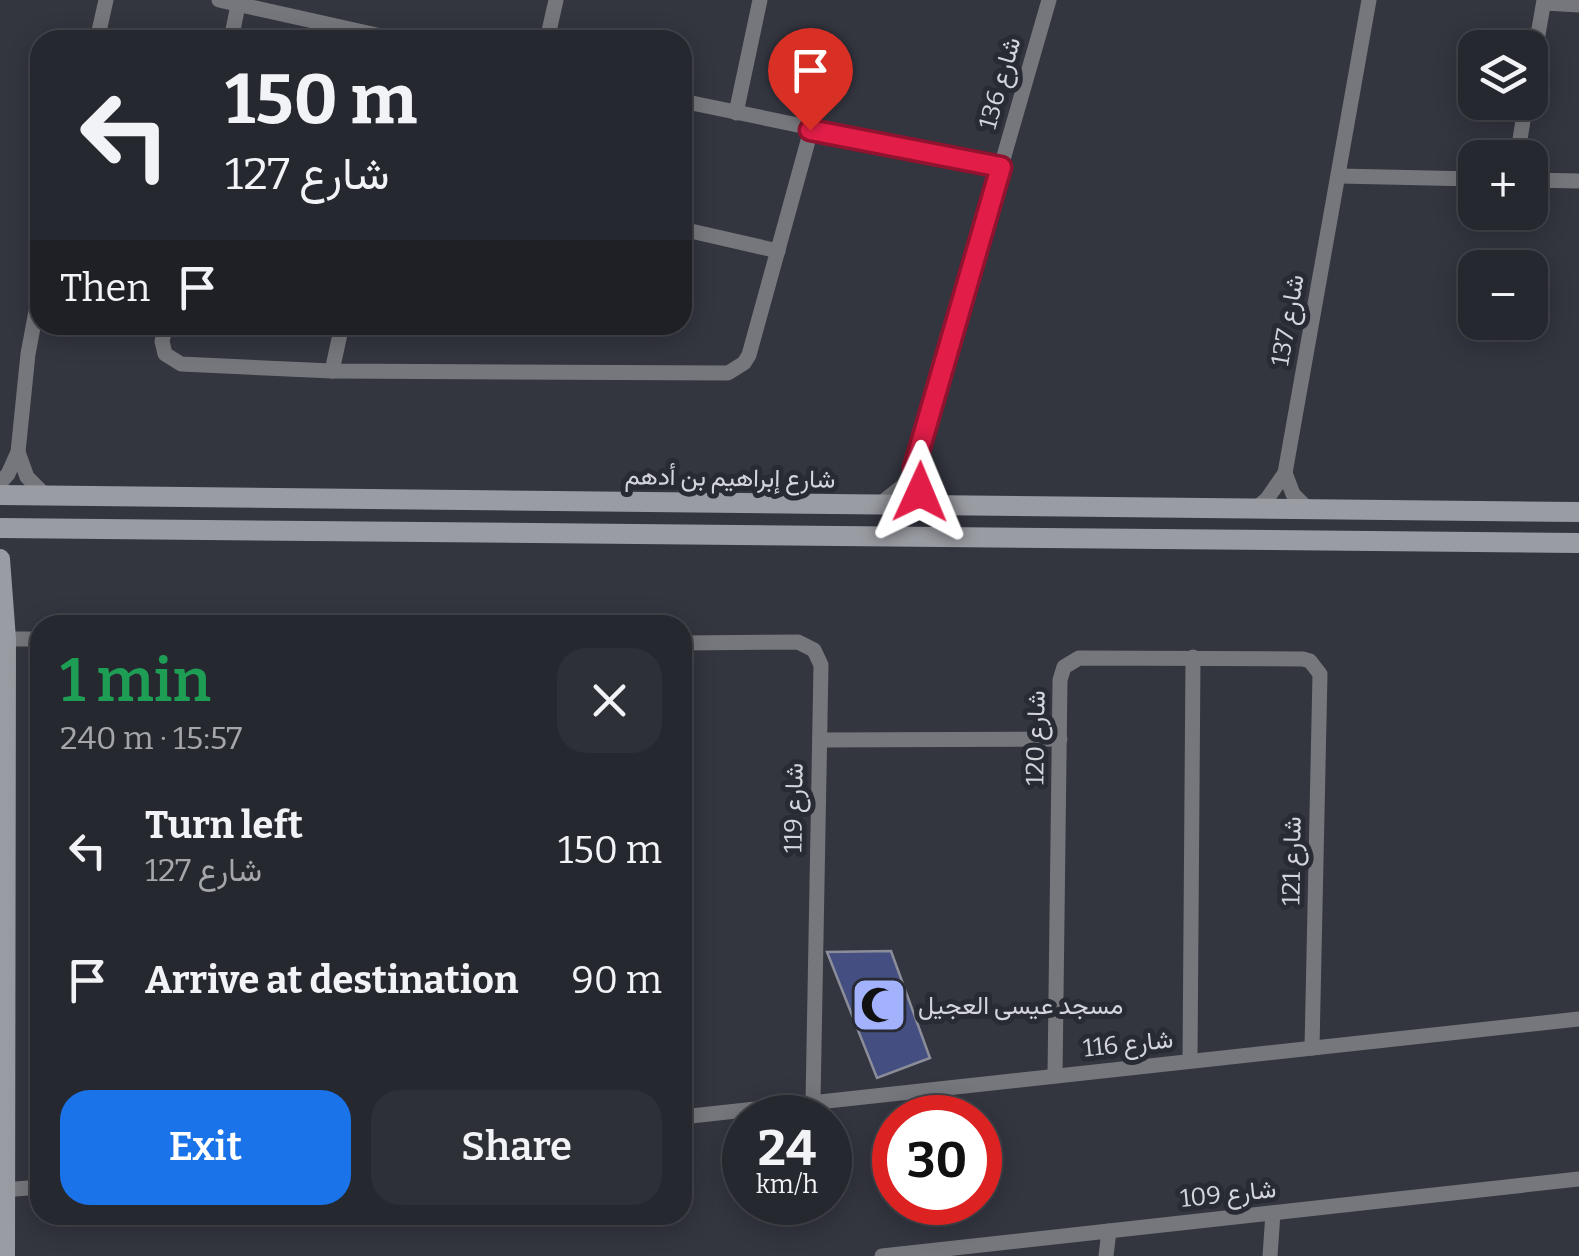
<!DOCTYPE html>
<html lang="en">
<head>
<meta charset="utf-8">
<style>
  :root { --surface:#26282f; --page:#2e3037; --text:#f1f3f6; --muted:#a4a6aa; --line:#42444b; --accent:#1a73e8 }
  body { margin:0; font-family:Bitter,Vazirmatn,serif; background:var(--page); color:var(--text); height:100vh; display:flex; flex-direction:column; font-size:38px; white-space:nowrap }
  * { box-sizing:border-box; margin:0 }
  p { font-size:32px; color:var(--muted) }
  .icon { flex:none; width:55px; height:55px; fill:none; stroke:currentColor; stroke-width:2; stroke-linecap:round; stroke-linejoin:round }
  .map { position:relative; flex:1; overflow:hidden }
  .drawer { position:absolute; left:30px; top:615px; width:662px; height:610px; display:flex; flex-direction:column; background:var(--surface); border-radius:30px; box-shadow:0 5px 25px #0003,0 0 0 2px var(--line) }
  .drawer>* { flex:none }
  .hud { position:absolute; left:30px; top:30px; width:662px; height:305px; border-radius:30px; box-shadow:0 5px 25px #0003,0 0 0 2px var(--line); background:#26282f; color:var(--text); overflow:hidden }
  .controls { position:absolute; left:1458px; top:30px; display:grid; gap:20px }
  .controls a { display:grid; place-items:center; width:90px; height:90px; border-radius:20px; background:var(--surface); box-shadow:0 5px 25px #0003,0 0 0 2px var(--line); font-size:50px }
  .speed { position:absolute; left:722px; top:1095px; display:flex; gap:20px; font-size:50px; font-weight:700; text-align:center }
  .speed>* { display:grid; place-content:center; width:130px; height:130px; border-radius:50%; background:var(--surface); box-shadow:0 5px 25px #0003,0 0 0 2px var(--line); line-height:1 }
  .speed small { font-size:25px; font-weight:400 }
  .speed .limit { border:15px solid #d22; background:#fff; color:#111 }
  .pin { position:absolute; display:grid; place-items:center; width:85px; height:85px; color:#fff; margin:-102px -42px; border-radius:50% 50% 50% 0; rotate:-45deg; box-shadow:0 0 10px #0007 }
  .pin .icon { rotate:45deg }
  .me { position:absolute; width:110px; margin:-55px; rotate:1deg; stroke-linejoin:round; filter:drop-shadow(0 0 8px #0008) }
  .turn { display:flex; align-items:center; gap:35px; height:210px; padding:0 30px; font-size:45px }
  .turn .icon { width:130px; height:130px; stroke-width:2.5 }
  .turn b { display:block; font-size:70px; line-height:85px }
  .then { display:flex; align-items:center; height:95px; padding:0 30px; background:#0003; gap:20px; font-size:38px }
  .round { display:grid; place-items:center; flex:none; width:105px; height:105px; border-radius:30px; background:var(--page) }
  .headline { display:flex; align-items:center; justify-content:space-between; height:170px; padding:0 30px }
  h1 { font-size:60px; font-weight:600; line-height:75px; color:#1e9e55 }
  .action { display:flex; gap:20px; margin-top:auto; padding:20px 30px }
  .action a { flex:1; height:115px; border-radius:30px; background:var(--accent); color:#fff; font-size:40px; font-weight:600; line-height:115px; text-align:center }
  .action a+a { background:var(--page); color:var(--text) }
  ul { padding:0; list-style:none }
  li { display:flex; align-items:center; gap:30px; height:130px; padding:0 30px }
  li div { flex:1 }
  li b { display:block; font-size:38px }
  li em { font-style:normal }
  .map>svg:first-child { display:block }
  .building { fill:#454e80; stroke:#8b8e99; stroke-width:2.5 }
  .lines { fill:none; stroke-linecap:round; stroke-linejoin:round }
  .street { stroke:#76777c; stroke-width:15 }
  .secondary { stroke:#9a9ca3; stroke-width:20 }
  .route-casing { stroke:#92132f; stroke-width:25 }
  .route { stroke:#e11d48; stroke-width:18 }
  .labels { text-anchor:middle; stroke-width:10; stroke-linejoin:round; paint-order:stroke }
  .street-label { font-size:25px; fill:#d3d5db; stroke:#292b34 }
  .poi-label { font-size:25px; fill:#d3d5db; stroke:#292b34; text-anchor:start }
</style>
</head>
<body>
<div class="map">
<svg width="1579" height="1256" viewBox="0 0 1579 1256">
  <rect width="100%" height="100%" fill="#33353f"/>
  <polygon class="building" points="891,951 930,1058 877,1078 827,952"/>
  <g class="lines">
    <g class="street">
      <polyline points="219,0 399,40"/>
      <polyline points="1544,3 1579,5"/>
      <polyline points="97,40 106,0"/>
      <polyline points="231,40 238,5"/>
      <polyline points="547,40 556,0"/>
      <polyline points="1530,81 1544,0"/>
      <polyline points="682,101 1001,167"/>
      <polyline points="736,113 760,0"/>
      <polyline points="1517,158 1526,102"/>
      <polyline points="1339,176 1475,179"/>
      <polyline points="1530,180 1579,181"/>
      <polyline points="682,229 778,251"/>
      <polyline points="166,325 162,341 165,354 181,364 332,371 728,373 744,363 749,355 811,130"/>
      <polyline points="332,371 342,325"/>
      <polyline points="18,452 27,477 46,496"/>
      <polyline points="1285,473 1293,494 1308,509"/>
      <polyline points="0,483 8,474 18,452 28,354 40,290"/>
      <polyline points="880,504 903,486 914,468 1049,0"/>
      <polyline points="1255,509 1267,499 1285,473 1369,0"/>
      <polyline points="6,639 40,639"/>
      <polyline points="682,643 798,642 814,650 821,665 813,1102"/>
      <polyline points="682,664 683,643"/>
      <polyline points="820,740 1060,739"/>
      <polyline points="1190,1061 1193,657"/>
      <polyline points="1055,1076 1060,680 1064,667 1079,658 1303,659 1310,661 1320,674 1312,1048"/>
      <polyline points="682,1117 1579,1019"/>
      <polyline points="4,1190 40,1187"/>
      <polyline points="882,1256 1579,1179"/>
      <polyline points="1106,1256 1109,1231"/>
      <polyline points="1270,1256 1273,1213"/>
    </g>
    <g class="secondary">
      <polyline points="0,495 1579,512"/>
      <polyline points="0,528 1579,543"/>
      <polyline points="0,559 6,639 5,1256"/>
    </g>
  </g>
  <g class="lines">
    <g class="route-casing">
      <polyline id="route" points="810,130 1001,167 914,468 920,492"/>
    </g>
    <use href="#route" class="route"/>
  </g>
  <defs>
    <g id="mosque-square" transform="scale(2.875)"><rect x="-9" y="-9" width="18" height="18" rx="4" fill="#a3b2fd" stroke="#292b34"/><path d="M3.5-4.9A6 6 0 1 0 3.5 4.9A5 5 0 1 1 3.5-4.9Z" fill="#111"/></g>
  </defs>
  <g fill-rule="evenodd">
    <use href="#mosque-square" x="879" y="1005"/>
  </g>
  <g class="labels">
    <g class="street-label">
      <text transform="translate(999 83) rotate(-74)" y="9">شارع 136</text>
      <text transform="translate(1287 320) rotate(-80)" y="9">شارع 137</text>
      <text transform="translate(730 477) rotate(1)" y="9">شارع إبراهيم بن أدهم</text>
      <text transform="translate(1035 738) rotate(-89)" y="9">شارع 120</text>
      <text transform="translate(793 808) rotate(-89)" y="9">شارع 119</text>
      <text transform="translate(1291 861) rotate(-89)" y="9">شارع 121</text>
      <text transform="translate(1128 1043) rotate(-6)" y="9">شارع 116</text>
      <text transform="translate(1228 1193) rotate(-6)" y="9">شارع 109</text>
    </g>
    <g class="poi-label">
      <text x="918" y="1014">مسجد عيسى العجيل</text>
    </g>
  </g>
</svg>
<div class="controls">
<a><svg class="icon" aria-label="layers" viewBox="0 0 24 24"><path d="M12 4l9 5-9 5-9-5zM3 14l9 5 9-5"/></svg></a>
<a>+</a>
<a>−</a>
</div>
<div class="speed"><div>24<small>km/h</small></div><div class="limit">30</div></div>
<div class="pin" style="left:810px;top:130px;background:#d93025"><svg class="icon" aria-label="arrive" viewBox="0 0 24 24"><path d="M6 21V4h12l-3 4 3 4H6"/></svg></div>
<svg class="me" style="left:920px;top:492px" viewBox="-20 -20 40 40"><path d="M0-17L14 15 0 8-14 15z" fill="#e11d48" stroke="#fff" stroke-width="4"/></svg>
<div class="hud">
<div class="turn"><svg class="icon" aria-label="left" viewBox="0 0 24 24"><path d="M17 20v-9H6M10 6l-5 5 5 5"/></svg><div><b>150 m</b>شارع 127</div></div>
<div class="then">Then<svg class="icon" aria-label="arrive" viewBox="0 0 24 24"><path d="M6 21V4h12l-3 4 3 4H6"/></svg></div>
</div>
<section class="drawer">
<div class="headline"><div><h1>1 min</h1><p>240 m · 15:57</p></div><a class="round"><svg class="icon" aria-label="close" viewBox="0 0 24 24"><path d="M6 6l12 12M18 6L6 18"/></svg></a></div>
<ul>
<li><svg class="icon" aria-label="left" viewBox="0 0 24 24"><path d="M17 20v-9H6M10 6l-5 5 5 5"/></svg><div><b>Turn left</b><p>شارع 127</p></div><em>150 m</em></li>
<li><svg class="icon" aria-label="arrive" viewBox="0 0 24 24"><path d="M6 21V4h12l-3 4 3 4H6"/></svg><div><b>Arrive at destination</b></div><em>90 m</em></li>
</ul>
<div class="action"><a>Exit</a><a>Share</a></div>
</section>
</div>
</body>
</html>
